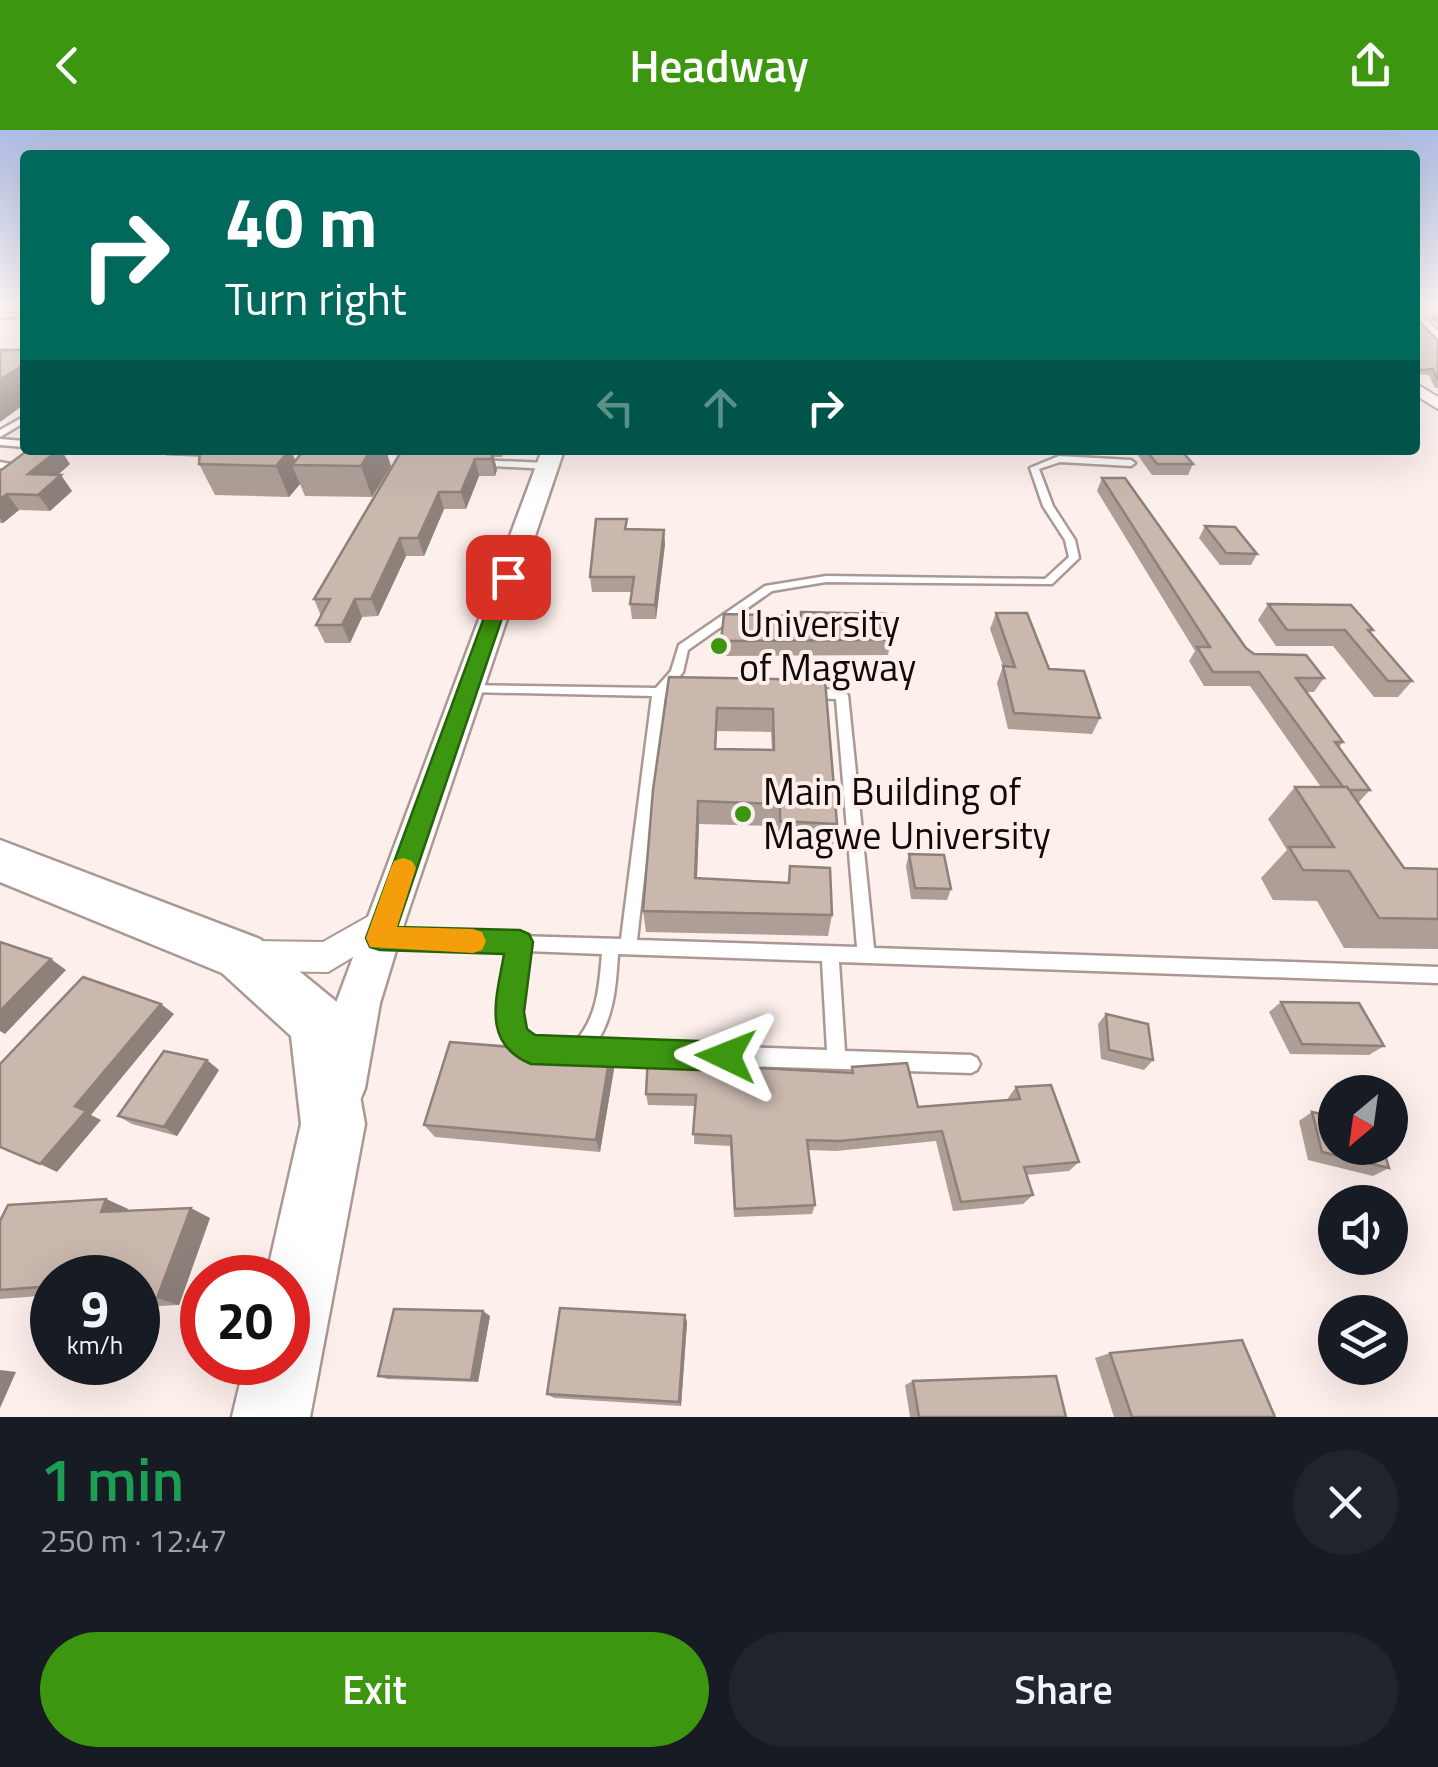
<!DOCTYPE html>
<html lang="en">
<head>
<meta charset="utf-8">
<style>
  :root { --surface:#171b24; --page:#20242c; --text:#f1f3f6; --muted:#9ea1a6; --accent:#3c960f }
  body { margin:0; font-family:"Titillium Web",sans-serif; background:var(--page); color:var(--text); height:100vh; display:flex; flex-direction:column; font-size:38px; white-space:nowrap }
  * { box-sizing:border-box; margin:0 }
  p { font-size:32px; color:var(--muted) }
  .icon { flex:none; width:55px; height:55px; fill:none; stroke:currentColor; stroke-width:2; stroke-linecap:round; stroke-linejoin:round }
  .map { position:relative; height:1287px; overflow:hidden }
  .sheet { display:flex; flex-direction:column; background:var(--surface); flex:1 }
  .sheet>* { flex:none }
  .banner { position:absolute; left:20px; top:20px; width:1400px; height:305px; border-radius:10px; box-shadow:0 10px 40px #0002; background:#00695c; color:#fff; overflow:hidden }
  .needle { width:65px; rotate:209deg }
  .buttons { position:absolute; left:1318px; top:945px; display:grid; gap:20px }
  .buttons a { display:grid; place-items:center; width:90px; height:90px; border-radius:50%; background:var(--surface); box-shadow:0 10px 40px #0002; font-size:50px }
  .speed { position:absolute; left:30px; top:1125px; display:flex; gap:20px; font-size:50px; font-weight:700; text-align:center }
  .speed>* { display:grid; place-content:center; width:130px; height:130px; border-radius:50%; background:var(--surface); box-shadow:0 10px 40px #0002; line-height:1 }
  .speed small { font-size:25px; font-weight:400 }
  .speed .limit { border:15px solid #d22; background:#fff; color:#111 }
  .pin { position:absolute; display:grid; place-items:center; width:85px; height:85px; color:#fff; margin:-42px; border-radius:20px; box-shadow:0 5px 15px #0006 }
  .me { position:absolute; width:110px; margin:-55px; rotate:272deg; stroke-linejoin:round; filter:drop-shadow(0 0 8px #0008) }
  .turn { display:flex; align-items:center; gap:35px; height:210px; padding:0 40px; font-size:45px }
  .turn .icon { width:130px; height:130px; stroke-width:2.5 }
  .turn b { display:block; font-size:70px; line-height:85px }
  .lanes { display:flex; align-items:center; height:95px; padding:0 40px; background:#0003; justify-content:center; gap:50px; direction:ltr }
  .lanes .off { opacity:.35 }
  .round { display:grid; place-items:center; flex:none; width:105px; height:105px; border-radius:52px; background:var(--page) }
  .summary { display:flex; align-items:center; justify-content:space-between; height:170px; padding:0 40px }
  h1 { font-size:60px; font-weight:600; line-height:75px; color:#1e9e55 }
  .primary-button { display:flex; gap:20px; margin-top:auto; padding:20px 40px }
  .primary-button a { flex:1; height:115px; border-radius:60px; background:var(--accent); color:#fff; font-size:40px; font-weight:600; line-height:115px; text-align:center }
  .primary-button a+a { background:var(--page); color:var(--text) }
  header { display:flex; justify-content:space-between; align-items:center; height:130px; padding:0 40px; background:var(--accent); color:#fff; font-size:45px; font-weight:600 }
  .map>svg:first-child { display:block }
  .lines { fill:none; stroke-linecap:round; stroke-linejoin:round }
  .service-casing { stroke:#ac9893; stroke-width:5 }
  .minor-casing { stroke:#ac9893; stroke-width:4 }
  .tertiary-casing { stroke:#ac9893; stroke-width:5 }
  .trunk-casing { stroke:#ac9893; stroke-width:5 }
  .service { fill:#fff; fill-rule:evenodd }
  .minor { fill:#fff; fill-rule:evenodd }
  .tertiary { fill:#fff; fill-rule:evenodd }
  .trunk { fill:#fff; fill-rule:evenodd }
  .wall { fill:#ae9e96; fill-rule:evenodd }
  .shaded-wall { fill:#8d817a }
  .building { fill:#cab8ae; stroke:#8d817a; stroke-width:2.5; fill-rule:evenodd }
  .route { fill:#3c960f; stroke:#27620a; stroke-width:2.5 }
  .slow { fill:#f59e0b }
  .poi-dot { fill:#3c960f; stroke:#fcefec; stroke-width:4 }
  .labels { text-anchor:middle; stroke-width:8; stroke-linejoin:round; paint-order:stroke }
  .poi-label { font-size:38px; fill:#110a09; stroke:#fcefec; text-anchor:start }
</style>
</head>
<body>
<header><svg class="icon" aria-label="back" viewBox="0 0 24 24"><path d="M15 5l-7 7 7 7"/></svg>Headway<svg class="icon" aria-label="share" viewBox="0 0 24 24"><path d="M12 15V3M7 8l5-5 5 5M5 13v7h14v-7"/></svg></header>
<div class="map">
<svg width="1438" height="1287" viewBox="0 0 1438 1287">
  <rect width="100%" height="100%" fill="#fcefec"/>
  <g class="lines">
    <g class="service-casing">
      <g id="service">
        <polygon points="25,177 25,182 14,187 0,188 0,184 11,184"/>
        <polygon points="25,286 25,292 0,307 0,300"/>
        <polygon points="0,309 25,311 25,317 0,315"/>
        <polygon points="163,320 219,320 221,322 217,325 167,323"/>
        <path d="M1059,326L1131,330L1135,333L1131,336L1060,332L1039,339L1053,376L1075,410L1079,428L1052,454L826,452L772,461L688,520L683,542L670,558H685L691,562L685,566H665L637,810L857,817L836,569L811,568L805,564C814,557 839,558 848,565L874,818L1438,837V853L839,832L845,921L971,925L977,928L980,934L977,940L971,943L578,931L531,928L507,913L501,882L511,820L385,816L379,814L377,809L379,804L385,802L621,809L652,566L469,562L465,561L463,558L465,555L656,558L671,541L679,515L765,456L826,446L1045,449L1069,427L1065,410L1043,376L1030,338ZM527,821L602,824C599,856 598,886 575,912L534,910L521,902L519,882ZM618,824L822,831L827,920L597,912C614,885 616,856 618,824Z"/>
        <polygon points="478,330 547,333 551,336 547,339 475,335 474,333"/>
        <polygon points="0,332 21,336 21,343 14,345 13,340 0,338"/>
      </g>
    </g>
    <g class="minor-casing">
      <g id="minor">
        <polygon points="1415,177 1438,201 1438,214 1415,190"/>
        <polygon points="1415,253 1438,267 1438,279 1415,265"/>
        <polygon points="385,777 396,781 401,791 396,801 328,842 247,841 235,837 230,826 235,815 247,811 323,812"/>
      </g>
    </g>
    <g class="tertiary-casing">
      <polygon id="tertiary" points="542,320 564,320 405,791 380,873 365,958 358,975 341,982 324,975 317,958 336,873"/>
    </g>
    <g class="trunk-casing">
      <polygon id="trunk" points="0,710 260,809 338,873 347,893 365,994 310,1287 232,1287 245,1232 288,1232 288,1148 266,1148 301,994 291,906 222,843 0,752"/>
    </g>
    <use href="#service" class="service"/>
    <use href="#minor" class="minor"/>
    <use href="#tertiary" class="tertiary"/>
    <use href="#trunk" class="trunk"/>
  </g>
  <g class="wall">
    <polygon points="1434,183 1438,184 1438,197 1431,188"/>
    <polygon points="1415,187 1438,211 1438,258 1435,258 1429,245 1415,244"/>
    <polygon points="304,320 401,320 398,323 386,323 391,336 372,367 305,366 300,354 289,367 215,365 199,334 296,330"/>
    <polygon points="402,320 505,320 502,327 494,327 497,340 495,346 479,346 466,379 444,379 424,426 406,426 378,486 362,487 350,513 325,513 316,495 321,486 314,469"/>
    <polygon points="1069,320 1097,320 1096,324 1071,323"/>
    <polygon points="1134,320 1181,320 1193,334 1188,345 1152,345"/>
    <polygon points="70,334 58,345 72,361 50,381 19,380 3,393 0,393 0,341"/>
    <polygon points="1102,348 1246,518 1254,524 1324,548 1314,562 1306,562 1343,612 1339,617 1370,660 1358,673 1404,738 1438,739 1438,819 1344,818 1317,771 1273,770 1261,748 1287,720 1268,689 1295,657 1321,657 1250,556 1204,556 1189,531 1195,521 1097,361"/>
    <polygon points="1205,396 1257,424 1251,435 1220,435 1199,408"/>
    <polygon points="628,399 665,414 656,489 632,489 630,474 632,462 592,462 590,447"/>
    <polygon points="1268,474 1373,500 1370,503 1412,551 1398,567 1374,567 1333,516 1276,516 1258,490"/>
    <polygon points="996,483 1049,539 1100,588 1092,604 1008,599 997,553 1003,536 990,499"/>
    <polygon points="891,510 888,525 721,526 721,511"/>
    <path d="M669,547L825,550L837,694L833,716L778,714V696L699,694L697,748L788,753L790,736L832,785L828,806L646,802L643,781ZM717,601L771,602L772,620L716,619Z"/>
    <polygon points="909,724 951,759 947,770 911,769 906,736"/>
    <polygon points="1281,872 1384,916 1369,925 1290,924 1269,882"/>
    <polygon points="1106,884 1153,930 1144,940 1101,929 1098,894"/>
    <polygon points="680,926 680,934 850,943 852,937 918,977 1008,970 1008,968 1016,957 1079,1032 1069,1041 1026,1045 1033,1065 1023,1074 953,1081 936,1011 836,1021 808,1020 815,1075 812,1084 734,1087 730,1016 694,1014 695,976 648,975 646,964"/>
    <polygon points="614,939 600,1022 435,1007 424,995"/>
    <polygon points="219,940 177,1006 132,994 118,986"/>
    <polygon points="1312,982 1389,1038 1373,1046 1308,1030 1299,991"/>
    <polygon points="106,1069 128,1079 128,1081 210,1088 179,1175 138,1177 138,1148 52,1148 52,1165 0,1169 0,1091"/>
    <polygon points="685,1185 687,1192 681,1276 554,1268 547,1264"/>
    <polygon points="490,1186 478,1252 387,1249 378,1246"/>
    <polygon points="1110,1223 1275,1287 1114,1287 1095,1228"/>
    <polygon points="913,1251 1066,1287 910,1287 905,1255"/>
  </g>
  <g class="shaded-wall">
    <polygon points="25,234 25,274 0,292 0,250"/>
    <polygon points="58,320 61,320 70,334 40,360 28,344"/>
    <polygon points="290,320 291,320 297,335 292,335 300,354 289,367 276,336"/>
    <polygon points="371,320 386,320 391,336 372,367 361,336"/>
    <polygon points="493,324 497,340 495,346 491,329"/>
    <polygon points="475,329 479,346 466,379 461,362"/>
    <polygon points="61,345 72,361 50,381 38,365"/>
    <polygon points="439,362 444,379 424,426 418,408"/>
    <polygon points="7,364 19,380 3,393 0,388 0,369"/>
    <polygon points="664,400 665,414 656,489 655,475"/>
    <polygon points="400,408 406,426 378,486 371,469"/>
    <polygon points="355,469 362,487 350,513 342,495"/>
    <polygon points="698,671 699,694 696,770 695,748"/>
    <polygon points="51,829 66,840 5,904 0,901 0,881"/>
    <polygon points="161,874 174,884 91,985 101,990 57,1042 40,1034 75,976"/>
    <polygon points="610,925 614,939 600,1022 596,1010"/>
    <polygon points="207,930 219,940 177,1006 164,997"/>
    <polygon points="106,1069 128,1079 123,1092 101,1082"/>
    <polygon points="191,1078 210,1088 179,1175 157,1168"/>
    <polygon points="483,1181 490,1186 478,1252 471,1250"/>
    <polygon points="685,1185 687,1192 681,1276 679,1272"/>
    <polygon points="0,1240 16,1242 0,1278"/>
  </g>
  <g class="building">
    <polygon points="1415,187 1438,211 1438,251 1433,239 1421,240 1415,236"/>
    <polygon points="0,220 25,220 25,234 0,250"/>
    <polygon points="28,320 58,320 28,344 61,345 38,365 7,364 0,369 0,341"/>
    <polygon points="200,320 290,320 276,336 199,334"/>
    <polygon points="304,320 371,320 361,336 292,335"/>
    <polygon points="402,320 493,324 491,329 475,329 461,362 439,362 418,408 400,408 371,469 355,469 342,495 316,495 330,469 314,469"/>
    <polygon points="1146,320 1181,320 1193,334 1157,334"/>
    <polygon points="1102,348 1125,348 1246,518 1254,524 1306,525 1324,548 1296,548 1343,612 1335,612 1370,660 1349,660 1347,657 1343,657 1259,542 1213,542 1197,517 1210,517"/>
    <polygon points="596,389 627,389 625,399 664,400 655,475 630,474 634,447 590,447"/>
    <polygon points="1205,396 1235,397 1257,424 1226,423"/>
    <polygon points="1268,474 1351,475 1373,500 1368,500 1412,551 1388,551 1345,500 1287,500"/>
    <polygon points="801,482 886,484 891,510 721,511 724,484 801,486"/>
    <polygon points="996,483 1027,483 1049,539 1084,541 1100,588 1014,583 1003,536 1015,537"/>
    <path d="M669,547L825,550L837,694L780,691V674L698,671L695,748L789,753L790,736L830,738L832,785L643,781L653,660ZM717,578L773,579L774,620L715,619Z"/>
    <polygon points="1295,657 1347,657 1404,738 1438,739 1438,789 1379,788 1349,741 1303,740 1289,717 1334,717"/>
    <polygon points="909,724 944,725 951,759 915,758"/>
    <polygon points="0,812 51,829 0,881"/>
    <polygon points="83,847 161,874 75,976 86,981 40,1034 0,1017 0,934"/>
    <polygon points="1281,872 1359,873 1384,916 1302,914"/>
    <polygon points="1106,884 1148,894 1153,930 1109,920"/>
    <polygon points="450,912 610,925 596,1010 424,995"/>
    <polygon points="164,921 207,930 164,997 118,986"/>
    <polygon points="648,925 680,926 679,934 853,943 852,937 907,933 918,977 1020,969 1016,957 1051,955 1079,1032 1024,1037 1033,1065 961,1072 942,1001 840,1011 807,1010 815,1075 735,1079 731,1006 693,1004 696,965 646,964"/>
    <polygon points="1312,982 1335,987 1335,1018 1383,1018 1389,1038 1322,1022"/>
    <polygon points="106,1069 101,1082 191,1078 157,1168 138,1169 138,1148 52,1148 52,1156 0,1160 0,1091 8,1075"/>
    <polygon points="560,1178 685,1185 679,1272 547,1264"/>
    <polygon points="394,1179 483,1181 471,1250 378,1246"/>
    <polygon points="1242,1210 1275,1287 1132,1287 1110,1223"/>
    <polygon points="1056,1246 1066,1287 919,1287 913,1251"/>
  </g>
  <linearGradient id="sky" x2="0" y2="1"><stop stop-color="#aebbe3"/><stop offset="0.49" stop-color="#fef8f6"/><stop offset="1" stop-color="#fef8f6" stop-opacity="0"/></linearGradient>
  <rect width="1438" height="356" fill="url(#sky)"/>
  <path class="route" d="M508,441L516,447L397,797L520,800L529,804L533,812L524,882L527,899L535,905L726,912L737,916L741,926L737,937L726,941L531,934C480,913 497,867 504,824L380,820L370,817L366,808L499,447Z"/>
  <polygon class="slow" points="403,728 412,731 416,738 397,797 473,799 482,802 486,811 482,820 473,823 370,817 366,808 391,738 394,731"/>
  <g class="poi-dot">
    <circle cx="719" cy="516" r="10"/>
    <circle cx="743" cy="684" r="10"/>
  </g>
  <g class="labels">
    <g class="poi-label">
      <text x="739" y="507">University<tspan x="739" dy="44">of Magway</tspan></text>
      <text x="763" y="675">Main Building of<tspan x="763" dy="44">Magwe University</tspan></text>
    </g>
  </g>
</svg>
<div class="buttons">
<a><svg class="needle" viewBox="-14 -14 28 28"><path d="M0-13l5 13h-10z" fill="#e53935"/><path d="M0 13l5-13h-10z" fill="#9ea1a6"/></svg></a>
<a><svg class="icon" aria-label="sound" viewBox="0 0 24 24"><path d="M4 9h4l5-4v14l-5-4H4zM17 9q2 3 0 6"/></svg></a>
<a><svg class="icon" aria-label="layers" viewBox="0 0 24 24"><path d="M12 4l9 5-9 5-9-5zM3 14l9 5 9-5"/></svg></a>
</div>
<div class="speed"><div>9<small>km/h</small></div><div class="limit">20</div></div>
<div class="pin" style="left:508px;top:447px;background:#d93025"><svg class="icon" aria-label="arrive" viewBox="0 0 24 24"><path d="M6 21V4h12l-3 4 3 4H6"/></svg></div>
<svg class="me" style="left:726px;top:926px" viewBox="-20 -20 40 40"><path d="M0-17L14 15 0 8-14 15z" fill="#3c960f" stroke="#fff" stroke-width="4"/></svg>
<div class="banner">
<div class="turn"><svg class="icon" aria-label="right" viewBox="0 0 24 24"><path d="M7 20v-9h11M14 6l5 5-5 5"/></svg><div><b>40 m</b>Turn right</div></div>
<div class="lanes"><svg class="icon off" aria-label="left" viewBox="0 0 24 24"><path d="M17 20v-9H6M10 6l-5 5 5 5"/></svg><svg class="icon off" aria-label="ahead" viewBox="0 0 24 24"><path d="M12 20V5M6 11l6-6 6 6"/></svg><svg class="icon" aria-label="right" viewBox="0 0 24 24"><path d="M7 20v-9h11M14 6l5 5-5 5"/></svg></div>
</div>
</div>
<section class="sheet">
<div class="summary"><div><h1>1 min</h1><p>250 m · 12:47</p></div><a class="round"><svg class="icon" aria-label="close" viewBox="0 0 24 24"><path d="M6 6l12 12M18 6L6 18"/></svg></a></div>
<div class="primary-button"><a>Exit</a><a>Share</a></div>
</section>
</body>
</html>
